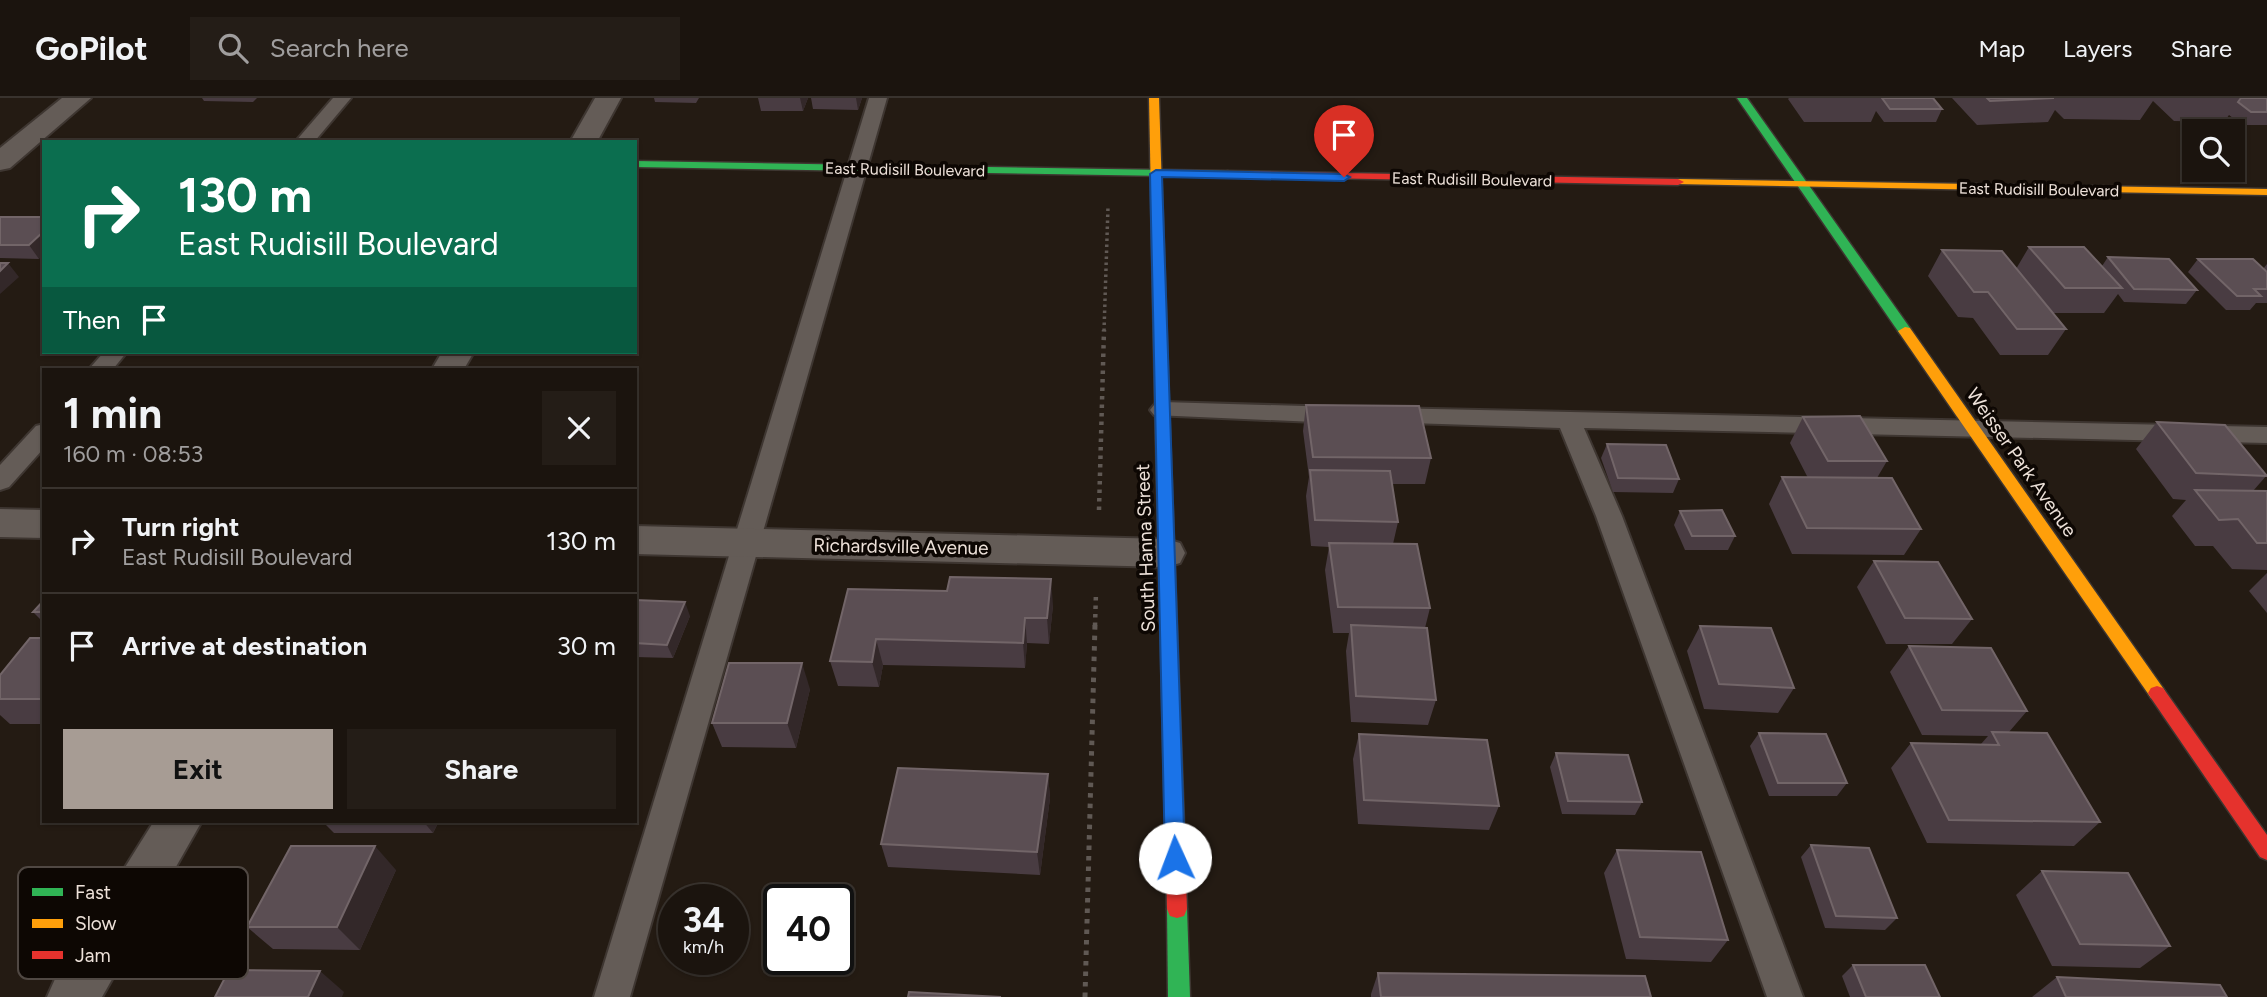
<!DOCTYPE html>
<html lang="en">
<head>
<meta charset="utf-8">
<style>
  :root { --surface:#1b140e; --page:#241d17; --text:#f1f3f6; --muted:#a09e9e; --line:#39332e; --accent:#a79c94 }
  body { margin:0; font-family:Figtree,sans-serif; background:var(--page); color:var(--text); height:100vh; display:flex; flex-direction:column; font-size:26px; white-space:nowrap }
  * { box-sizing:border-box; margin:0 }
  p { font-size:23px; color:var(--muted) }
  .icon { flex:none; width:38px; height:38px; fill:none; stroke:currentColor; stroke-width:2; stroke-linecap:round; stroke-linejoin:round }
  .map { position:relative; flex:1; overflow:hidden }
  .side { position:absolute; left:42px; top:270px; width:595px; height:455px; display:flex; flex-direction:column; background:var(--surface); border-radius:0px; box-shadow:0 2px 5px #0004,0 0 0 2px var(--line) }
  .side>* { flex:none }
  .guide { position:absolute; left:42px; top:42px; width:595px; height:214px; border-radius:0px; box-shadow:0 2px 5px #0004,0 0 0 2px var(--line); background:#0b6e4f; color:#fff; overflow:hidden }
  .fabs { position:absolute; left:2182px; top:21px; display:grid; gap:14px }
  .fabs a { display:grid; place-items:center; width:63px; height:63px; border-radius:0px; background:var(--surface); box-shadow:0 2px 5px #0004,0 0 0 2px var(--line); font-size:35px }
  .speed { position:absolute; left:658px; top:786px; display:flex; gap:14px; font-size:35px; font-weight:700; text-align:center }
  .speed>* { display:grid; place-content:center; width:91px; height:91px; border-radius:50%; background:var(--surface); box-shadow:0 2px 5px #0004,0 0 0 2px var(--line); line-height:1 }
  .speed small { font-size:18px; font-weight:400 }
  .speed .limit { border:4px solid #111; border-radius:10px; background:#fff; color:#111 }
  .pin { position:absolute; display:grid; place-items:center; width:60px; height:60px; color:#fff; margin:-72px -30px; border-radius:50% 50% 50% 0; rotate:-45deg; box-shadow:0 0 7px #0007 }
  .pin .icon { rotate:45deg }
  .me { position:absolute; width:77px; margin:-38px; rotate:358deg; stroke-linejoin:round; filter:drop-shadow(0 0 5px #0008) }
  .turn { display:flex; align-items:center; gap:24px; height:147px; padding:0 21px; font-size:32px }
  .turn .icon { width:91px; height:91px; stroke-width:2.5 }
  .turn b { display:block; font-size:49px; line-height:60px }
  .then { display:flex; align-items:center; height:66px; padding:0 21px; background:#0003; gap:14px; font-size:26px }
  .round { display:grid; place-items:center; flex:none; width:74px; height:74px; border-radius:0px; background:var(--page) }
  .head { display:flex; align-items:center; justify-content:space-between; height:119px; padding:0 21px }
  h1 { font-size:42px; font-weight:700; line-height:52px }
  .button { display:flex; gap:14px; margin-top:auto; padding:14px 21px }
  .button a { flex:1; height:80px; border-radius:0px; background:var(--accent); color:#111; font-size:28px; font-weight:700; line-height:80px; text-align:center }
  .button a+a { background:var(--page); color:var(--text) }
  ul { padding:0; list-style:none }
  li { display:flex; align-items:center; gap:21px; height:105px; padding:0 21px; border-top:2px solid var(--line) }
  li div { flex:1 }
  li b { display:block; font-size:26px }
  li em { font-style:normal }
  header { display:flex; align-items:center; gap:42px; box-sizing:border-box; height:98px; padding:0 35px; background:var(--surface); border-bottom:2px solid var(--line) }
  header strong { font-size:33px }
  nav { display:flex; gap:38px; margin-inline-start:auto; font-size:24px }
  .search { width:490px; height:63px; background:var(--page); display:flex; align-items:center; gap:18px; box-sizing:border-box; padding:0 24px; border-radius:0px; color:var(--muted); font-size:26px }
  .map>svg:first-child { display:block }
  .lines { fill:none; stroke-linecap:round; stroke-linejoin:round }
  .lane-casing { stroke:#3e3631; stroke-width:4 }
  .street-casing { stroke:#3e3631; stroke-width:4 }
  .fast-casing { stroke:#3e3631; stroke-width:3 }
  .slow-casing { stroke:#3e3631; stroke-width:3 }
  .jam-casing { stroke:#3e3631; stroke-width:3 }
  .path-far2 { stroke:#605954; stroke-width:3.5; stroke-dasharray:2.5 3.5; stroke-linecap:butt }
  .path-far1 { stroke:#605954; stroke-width:4.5; stroke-dasharray:3.5 5; stroke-linecap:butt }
  .path { stroke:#605954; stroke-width:5; stroke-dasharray:4.5 6; stroke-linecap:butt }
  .lane { fill:#645c57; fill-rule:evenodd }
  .street { fill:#645c57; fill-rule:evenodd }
  .fast { fill:#30b455; fill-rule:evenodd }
  .slow { fill:#ff9f0a; fill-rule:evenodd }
  .jam { fill:#e5322d; fill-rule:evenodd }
  .wall { fill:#493c42 }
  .shaded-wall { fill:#332829 }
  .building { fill:#5b4e53; stroke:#726568; stroke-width:2 }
  .route { fill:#1a73e8; stroke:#114b97; stroke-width:2 }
  .labels { text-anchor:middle; stroke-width:7; stroke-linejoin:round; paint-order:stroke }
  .far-street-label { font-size:16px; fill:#ede1d9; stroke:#0d0703 }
  .street-label { font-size:19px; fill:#ede1d9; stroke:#0d0703 }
  .key { fill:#0d0703; stroke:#504843; stroke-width:2 }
  .key-label { font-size:19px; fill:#ede1d9 }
</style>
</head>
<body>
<header>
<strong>GoPilot</strong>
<div class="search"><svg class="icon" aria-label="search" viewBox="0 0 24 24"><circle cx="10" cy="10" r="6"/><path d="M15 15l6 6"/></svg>Search here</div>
<nav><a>Map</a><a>Layers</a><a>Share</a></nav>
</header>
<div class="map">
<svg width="2267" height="899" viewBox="0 0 2267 899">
  <rect width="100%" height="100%" fill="#241b13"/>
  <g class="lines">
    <g class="lane-casing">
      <g id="lane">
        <polygon points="333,0 351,0 314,44 295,44"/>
        <polygon points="869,0 887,0 630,899 594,899"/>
        <polygon points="104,254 127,254 113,271 89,271"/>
        <polygon points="1162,304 1338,309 1346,312 1350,317 1346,322 1338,325 1154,317 1150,312 1154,307"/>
        <polygon points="1387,310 2267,329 2267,345 1584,330 1622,418 1803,899 1767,899 1596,418 1560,330 1379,324 1375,318 1379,312"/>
        <polygon points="44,326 44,350 9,389 0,392 0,367 36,328"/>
      </g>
    </g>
    <g class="street-casing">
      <g id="street">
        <polygon points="62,0 91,0 10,70 0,72 0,50"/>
        <polygon points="595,0 621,0 597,44 570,44"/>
        <polygon points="442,254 474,254 464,271 432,271"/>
        <polygon points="0,411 44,412 44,440 0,439"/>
        <polygon points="635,428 1166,441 1180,445 1185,455 1180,465 1166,469 635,456"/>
        <polygon points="154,723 202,723 102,899 47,899 55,881"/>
      </g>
    </g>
    <g class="fast-casing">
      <g id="fast">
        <polygon points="1737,0 1747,0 1910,230 1910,236 1900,236"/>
        <polygon points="635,63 1228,73 1234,76 1228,79 635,69"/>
        <polygon points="1177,802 1184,804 1187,811 1190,899 1168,899 1167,811 1170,804"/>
      </g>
    </g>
    <g class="slow-casing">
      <g id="slow">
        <polygon points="1149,0 1159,0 1169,305 1162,310 1155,305"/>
        <polygon points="1678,81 2267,91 2267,97 1674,86 1674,82"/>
        <polygon points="1905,229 1910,230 2163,590 2166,595 2163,600 2157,602 2151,600 1898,233"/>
      </g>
    </g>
    <g class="jam-casing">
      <g id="jam">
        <polygon points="1228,73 1678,81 1684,84 1678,87 1224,78 1224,74"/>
        <polygon points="1162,300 1169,305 1187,811 1184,818 1177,820 1170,818 1167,811 1155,305"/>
        <polygon points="2157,588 2163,590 2267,737 2267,762 2260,759 2151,600 2148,595 2151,590"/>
      </g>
    </g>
    <polyline class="path-far2" points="1104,233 1108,109"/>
    <g class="path-far1">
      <polyline points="1099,412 1104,232"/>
      <polyline points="1095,528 1096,494"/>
    </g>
    <polyline class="path" points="1085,899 1095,526"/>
    <use href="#lane" class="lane"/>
    <use href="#street" class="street"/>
    <use href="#fast" class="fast"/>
    <use href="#slow" class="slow"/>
    <use href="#jam" class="jam"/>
  </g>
  <g class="wall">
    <polygon points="202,0 257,0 253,4 204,3"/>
    <polygon points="654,0 699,0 696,5 655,4"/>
    <polygon points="758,0 808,0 803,13 761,13"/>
    <polygon points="811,0 862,0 858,12 813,11"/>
    <polygon points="1789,0 1933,0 1942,11 1936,24 1884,24 1876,13 1871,24 1804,24 1788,1"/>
    <polygon points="1952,0 2267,0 2267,27 2242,27 2229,17 2224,24 2174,23 2153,3 2140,22 2064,21 2055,12 2048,24 1977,27"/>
    <polygon points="0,119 44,119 39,161 0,160"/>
    <polygon points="2029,149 2102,168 2108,159 2197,192 2186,206 2124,204 2118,196 2104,215 2053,215 2066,231 2048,257 2000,257 1973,220 1958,219 1928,178 1942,152 2016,171"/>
    <polygon points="2198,161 2263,171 2267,166 2267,205 2256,205 2250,212 2226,212 2188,174"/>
    <polygon points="1306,307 1431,360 1425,386 1392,386 1398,424 1393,446 1430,510 1425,530 1436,602 1428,627 1351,624 1346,553 1349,535 1333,535 1325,472 1329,449 1311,448 1306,398 1309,379 1303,333"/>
    <polygon points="1803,319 1887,363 1877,380 1921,431 1904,457 1792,456 1769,406 1782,379 1808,380 1790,345"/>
    <polygon points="2157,324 2267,377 2253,393 2267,393 2267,472 2232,471 2213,448 2195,448 2172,418 2186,402 2173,401 2136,351"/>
    <polygon points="1607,346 1679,381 1673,395 1613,394 1601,360"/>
    <polygon points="1680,413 1735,438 1728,452 1685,452 1674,427"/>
    <polygon points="1874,463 1972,521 1952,546 1886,546 1857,489"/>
    <polygon points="2267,475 2267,515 2249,493"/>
    <polygon points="848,491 1053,507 1049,546 1027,545 1025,570 883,567 879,589 838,588 830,563"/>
    <polygon points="44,502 44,525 33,514"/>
    <polygon points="635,502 690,518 673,560 635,559"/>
    <polygon points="1700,528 1794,590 1778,615 1704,611 1687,553"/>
    <polygon points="44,540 44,626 10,626 0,617 0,577"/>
    <polygon points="1909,548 2027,613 2009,634 2100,724 2074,748 1927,745 1891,670 1911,645 1981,646 1988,638 1922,637 1890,574"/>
    <polygon points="810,591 796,650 722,649 712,625"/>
    <polygon points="1759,635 1847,685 1837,698 1769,698 1750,648"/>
    <polygon points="1359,636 1499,708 1489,732 1358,726 1353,661"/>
    <polygon points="1556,655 1642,704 1635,717 1562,716 1550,669"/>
    <polygon points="1048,676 1050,700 1040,777 888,769 881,746"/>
    <polygon points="322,723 439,723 433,735 334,735"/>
    <polygon points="1811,747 1897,820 1885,832 1825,830 1801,759"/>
    <polygon points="1617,752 1728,842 1711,864 1626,861 1604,775"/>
    <polygon points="396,772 360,852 273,851 247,829"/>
    <polygon points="2042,773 2170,848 2140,870 2052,868 2016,797"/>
    <polygon points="1853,867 1940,899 1850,899 1842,878"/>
    <polygon points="1378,875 1651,899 1371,899 1371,896"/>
    <polygon points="2057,879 2227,899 2032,899"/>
  </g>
  <g class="shaded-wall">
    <polygon points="800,0 808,0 803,13"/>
    <polygon points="856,0 862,0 858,12"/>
    <polygon points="44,133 44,156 39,161 29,147"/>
    <polygon points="8,165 19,179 0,196 0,173"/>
    <polygon points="1051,481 1053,507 1049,546 1047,520"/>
    <polygon points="685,504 690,518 673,560 667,547"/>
    <polygon points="1025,520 1027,545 1025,570 1023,545"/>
    <polygon points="876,541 883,567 879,589 872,564"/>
    <polygon points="802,565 810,591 796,650 787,625"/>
    <polygon points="1048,676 1050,700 1040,777 1037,754"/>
    <polygon points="423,723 439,723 433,735"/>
    <polygon points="375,748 396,772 360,852 337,829"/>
    <polygon points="320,873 344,894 342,899 308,899"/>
  </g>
  <g class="building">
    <polygon points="1882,0 1933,0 1942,11 1890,11"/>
    <polygon points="1987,0 2054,0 1990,3"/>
    <polygon points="2241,0 2267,0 2267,14 2251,14 2238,4"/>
    <polygon points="0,119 44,119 44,133 29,147 0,147"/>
    <polygon points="2029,149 2084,149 2122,190 2065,190"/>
    <polygon points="1942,152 2002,153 2066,231 2017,231 1988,194 1974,194"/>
    <polygon points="2108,159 2169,161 2197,192 2134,191"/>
    <polygon points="2198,161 2253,161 2267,174 2267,191 2254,191 2261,198 2237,198"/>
    <polygon points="0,165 8,165 0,173"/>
    <polygon points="1306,307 1419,308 1431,360 1313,359"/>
    <polygon points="1860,318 1887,363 1828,363 1803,319"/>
    <polygon points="2157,324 2225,327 2267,378 2196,375"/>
    <polygon points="1607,346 1666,347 1679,381 1618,380"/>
    <polygon points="1310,372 1390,373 1398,424 1315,422"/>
    <polygon points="1782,379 1892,380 1921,431 1807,430"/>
    <polygon points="2195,392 2267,393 2267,445 2257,445 2238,421 2219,422"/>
    <polygon points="1722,412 1735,438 1692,438 1680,413"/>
    <polygon points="1329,445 1417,446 1430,510 1338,509"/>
    <polygon points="1874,463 1938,464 1972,521 1905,520"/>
    <polygon points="950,479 1051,481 1047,520 1025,520 1023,545 876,541 872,564 830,563 848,491 947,493"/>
    <polygon points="44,502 44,514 33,514"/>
    <polygon points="635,502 685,504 667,547 635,545"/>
    <polygon points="1351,527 1427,530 1436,602 1356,598"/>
    <polygon points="1700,528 1771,530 1794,590 1719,586"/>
    <polygon points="30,540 44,540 44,601 0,601 0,577"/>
    <polygon points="1909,548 1991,550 2027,613 1942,612"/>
    <polygon points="729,565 802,565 787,625 712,625"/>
    <polygon points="1992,634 2047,635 2100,724 1949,722 1911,645 1999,647"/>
    <polygon points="1759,635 1826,636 1847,685 1778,685"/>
    <polygon points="1359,636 1487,642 1499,708 1364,702"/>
    <polygon points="1556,655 1628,657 1642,704 1568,703"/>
    <polygon points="898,670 1048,676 1037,754 881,746"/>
    <polygon points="1811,747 1869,750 1897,820 1836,818"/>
    <polygon points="291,748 375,748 337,829 247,829"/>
    <polygon points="1617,752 1701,754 1728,842 1640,839"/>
    <polygon points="2042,773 2128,775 2170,848 2080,846"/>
    <polygon points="1853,867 1925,867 1940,899 1866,899"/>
    <polygon points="229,872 320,873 308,899 215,899"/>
    <polygon points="1378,875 1645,878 1651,899 1381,899"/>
    <polygon points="2057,879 2220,887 2227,899 2066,899"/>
    <polygon points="909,894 1001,899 908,899"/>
  </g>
  <polygon class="route" points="1156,72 1344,76 1350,79 1344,83 1162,79 1185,760 1182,766 1175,769 1168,766 1165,760 1150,76"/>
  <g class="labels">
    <g class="far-street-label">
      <text transform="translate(905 71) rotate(1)" y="6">East Rudisill Boulevard</text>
      <text transform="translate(1472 81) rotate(1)" y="6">East Rudisill Boulevard</text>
      <text transform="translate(2039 91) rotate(1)" y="6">East Rudisill Boulevard</text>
    </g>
    <g class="street-label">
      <text transform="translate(2022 364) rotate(55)" y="7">Weisser Park Avenue</text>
      <text transform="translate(901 448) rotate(1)" y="7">Richardsville Avenue</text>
      <text transform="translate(1145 450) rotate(-92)" y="7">South Hanna Street</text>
    </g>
  </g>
  <rect x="18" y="769" width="230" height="112" rx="10" class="key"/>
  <rect x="32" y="790" width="31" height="8" fill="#30b455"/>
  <rect x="32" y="821" width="31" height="9" fill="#ff9f0a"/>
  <rect x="32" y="853" width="31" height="8" fill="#e5322d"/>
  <g class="key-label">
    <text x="75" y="801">Fast</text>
    <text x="75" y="832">Slow</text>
    <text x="75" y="864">Jam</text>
  </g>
</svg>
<div class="fabs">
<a><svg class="icon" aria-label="search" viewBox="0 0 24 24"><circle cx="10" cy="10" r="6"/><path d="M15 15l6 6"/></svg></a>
</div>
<div class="speed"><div>34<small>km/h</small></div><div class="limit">40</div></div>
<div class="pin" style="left:1344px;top:79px;background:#d93025"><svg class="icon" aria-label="arrive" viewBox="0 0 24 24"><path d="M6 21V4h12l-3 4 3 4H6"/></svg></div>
<svg class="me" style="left:1175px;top:760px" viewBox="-20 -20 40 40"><circle r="19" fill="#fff"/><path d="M0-13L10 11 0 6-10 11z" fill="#1a73e8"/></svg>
<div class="guide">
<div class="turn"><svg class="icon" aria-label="right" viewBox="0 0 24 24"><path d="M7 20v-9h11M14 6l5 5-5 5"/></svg><div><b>130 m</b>East Rudisill Boulevard</div></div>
<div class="then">Then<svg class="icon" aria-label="arrive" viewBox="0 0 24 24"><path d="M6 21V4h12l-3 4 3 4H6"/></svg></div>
</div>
<section class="side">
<div class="head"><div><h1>1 min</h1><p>160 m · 08:53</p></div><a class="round"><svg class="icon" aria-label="close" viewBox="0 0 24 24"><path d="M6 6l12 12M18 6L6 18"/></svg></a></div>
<ul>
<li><svg class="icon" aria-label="right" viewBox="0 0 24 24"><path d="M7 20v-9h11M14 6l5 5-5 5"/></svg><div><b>Turn right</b><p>East Rudisill Boulevard</p></div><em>130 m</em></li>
<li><svg class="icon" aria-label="arrive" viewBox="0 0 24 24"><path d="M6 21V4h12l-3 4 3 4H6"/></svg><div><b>Arrive at destination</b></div><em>30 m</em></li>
</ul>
<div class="button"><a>Exit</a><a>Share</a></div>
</section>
</div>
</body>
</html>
